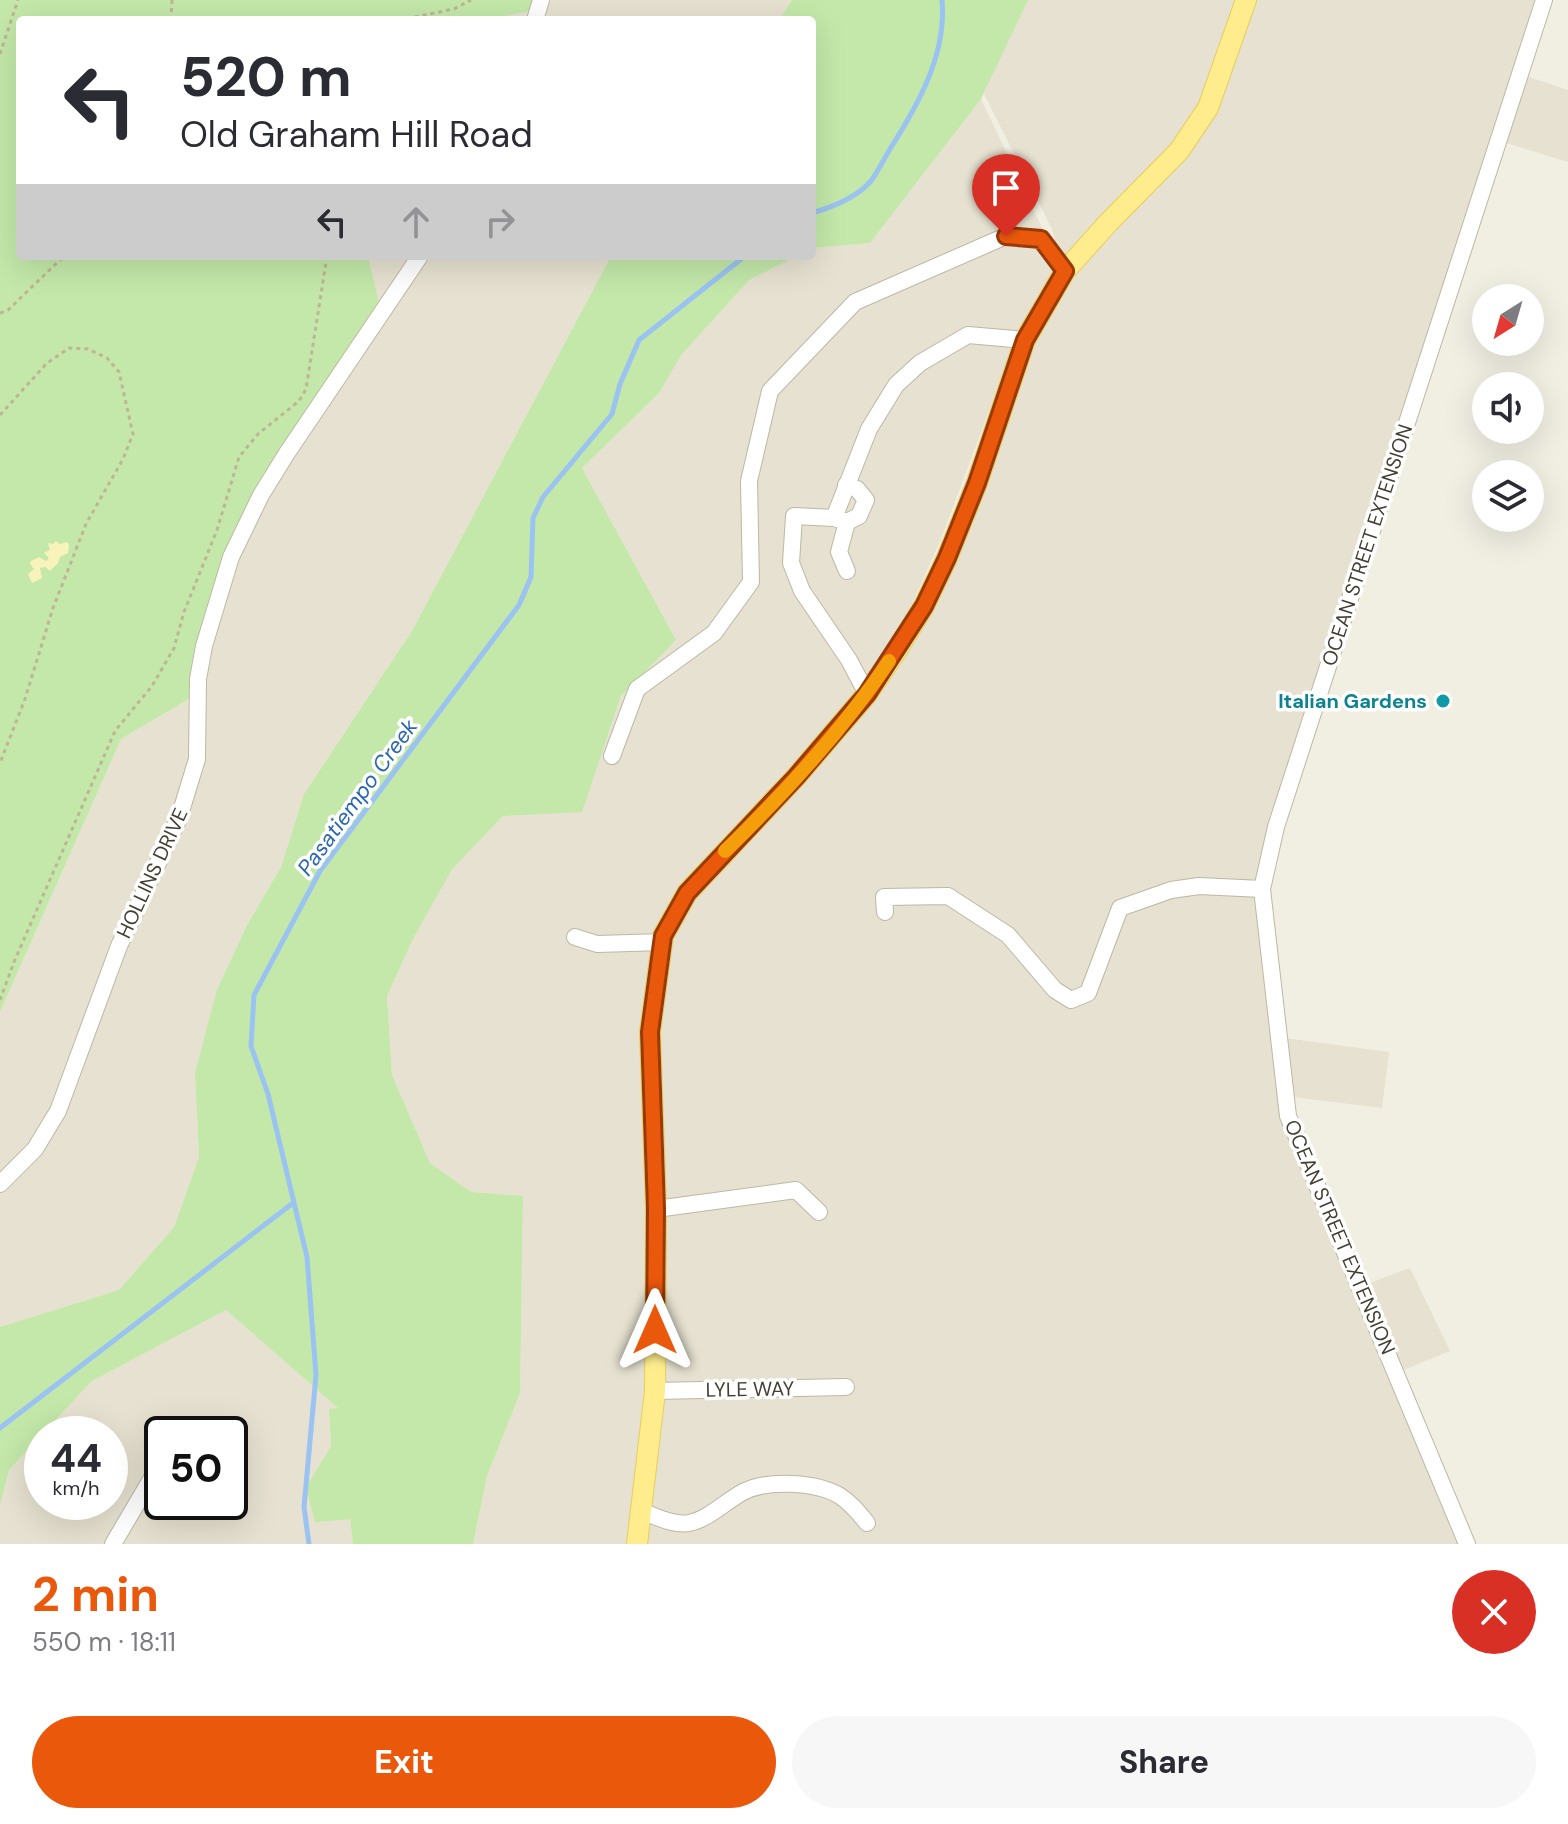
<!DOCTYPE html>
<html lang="en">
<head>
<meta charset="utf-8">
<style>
  :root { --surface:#fff; --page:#f7f7f7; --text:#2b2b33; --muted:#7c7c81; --accent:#ea580c }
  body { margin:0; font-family:"DM Sans",sans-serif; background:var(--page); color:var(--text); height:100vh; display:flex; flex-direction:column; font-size:30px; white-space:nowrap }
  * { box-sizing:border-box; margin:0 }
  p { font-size:26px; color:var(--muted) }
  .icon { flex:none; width:44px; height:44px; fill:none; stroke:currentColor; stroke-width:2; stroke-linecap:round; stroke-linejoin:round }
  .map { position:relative; height:1544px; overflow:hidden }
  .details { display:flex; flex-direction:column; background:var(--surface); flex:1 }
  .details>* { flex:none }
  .banner { position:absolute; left:16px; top:16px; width:800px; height:244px; border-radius:8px; box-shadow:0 8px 32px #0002; background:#fff; color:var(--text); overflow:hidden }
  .needle { width:52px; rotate:217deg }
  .controls { position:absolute; left:1472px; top:284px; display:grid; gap:16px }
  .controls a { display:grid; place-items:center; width:72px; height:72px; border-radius:50%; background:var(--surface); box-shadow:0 8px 32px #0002; font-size:40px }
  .speed { position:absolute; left:24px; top:1416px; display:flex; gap:16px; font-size:40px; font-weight:700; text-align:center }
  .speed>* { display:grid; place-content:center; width:104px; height:104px; border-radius:50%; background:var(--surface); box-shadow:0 8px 32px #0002; line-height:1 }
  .speed small { font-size:20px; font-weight:400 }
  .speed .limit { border:4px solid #111; border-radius:12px; background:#fff; color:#111 }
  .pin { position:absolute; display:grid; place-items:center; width:68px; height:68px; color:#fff; margin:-82px -34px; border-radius:50% 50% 50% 0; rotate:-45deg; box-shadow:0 0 8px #0007 }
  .pin .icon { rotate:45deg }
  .me { position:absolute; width:88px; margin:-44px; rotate:0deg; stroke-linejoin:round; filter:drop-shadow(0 0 6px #0008) }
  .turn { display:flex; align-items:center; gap:28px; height:168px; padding:0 32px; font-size:36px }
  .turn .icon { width:104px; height:104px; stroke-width:2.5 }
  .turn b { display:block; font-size:56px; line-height:68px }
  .lanes { display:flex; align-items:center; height:76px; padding:0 32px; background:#0003; justify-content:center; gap:40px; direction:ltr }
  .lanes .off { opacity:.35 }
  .round { display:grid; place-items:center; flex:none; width:84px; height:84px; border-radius:42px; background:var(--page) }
  .summary { display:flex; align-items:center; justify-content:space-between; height:136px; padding:0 32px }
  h1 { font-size:48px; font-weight:700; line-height:60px; color:var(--accent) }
  .action { display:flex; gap:16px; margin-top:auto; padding:16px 32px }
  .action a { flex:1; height:92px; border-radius:48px; background:var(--accent); color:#fff; font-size:32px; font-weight:700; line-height:92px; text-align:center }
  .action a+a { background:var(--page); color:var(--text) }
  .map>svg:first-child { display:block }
  .residential { fill:#e6e1d0; fill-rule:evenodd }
  .green { fill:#c3e8a9 }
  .sand { fill:#f8f3bb }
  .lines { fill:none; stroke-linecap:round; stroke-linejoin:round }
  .stream { stroke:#9bc3f1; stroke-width:5 }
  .minor-casing { stroke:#bdb8a4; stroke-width:18 }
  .major-casing { stroke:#e6ce5c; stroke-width:22 }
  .path { stroke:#bfb595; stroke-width:3; stroke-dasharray:4 4; stroke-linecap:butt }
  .minor { stroke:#fff; stroke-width:16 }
  .major { stroke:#ffed8d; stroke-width:20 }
  .route-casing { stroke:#983908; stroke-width:20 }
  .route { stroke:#ea580c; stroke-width:14 }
  .slow { stroke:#f59e0b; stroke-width:14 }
  .culture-dot { fill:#0f9aa8; stroke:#fff; stroke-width:3 }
  .labels { text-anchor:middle; stroke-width:7; stroke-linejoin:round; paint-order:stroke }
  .street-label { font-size:20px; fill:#433f32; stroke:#fff }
  .culture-label { font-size:20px; font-weight:bold; fill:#0d838f; stroke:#fff; text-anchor:end }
  .water-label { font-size:22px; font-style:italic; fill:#2a67b0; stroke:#fff }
</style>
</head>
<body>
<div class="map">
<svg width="1568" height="1544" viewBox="0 0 1568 1544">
  <rect width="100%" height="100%" fill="#f1efe2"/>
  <g class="residential">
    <polygon points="539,0 792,0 779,20 486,20 536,10"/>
    <path d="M1021,0H1544L1520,74L1568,90V162L1500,141L1258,885L1277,1037L1389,1052L1382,1108L1285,1096L1286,1118L1351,1290L1410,1268L1450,1351L1391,1375L1469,1544H473L487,1476L520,1393L523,1196L471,1192L430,1163L392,1075L387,996L413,939L452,868L503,816L582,811L621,696L676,640L582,468L659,393L680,355L749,280L797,256H812V248L870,243L981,99L1064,274L1052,229L984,94ZM1013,347L1014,349L951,519L921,590L901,629L941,539Z"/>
    <polygon points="368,256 611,256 412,631 304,794 281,867 246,927 216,992 195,1073 199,1157 174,1227 119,1290 0,1327 0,1012 121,739 199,693 228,562 378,310"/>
    <path d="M226,1310L339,1409L329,1410L331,1446L306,1487L350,1518L353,1544H0V1505L9,1470L42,1435V1502H110V1434H43L92,1381ZM162,1434H230V1502H162Z"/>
  </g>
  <g class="green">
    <polygon points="0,0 539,0 536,10 486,20 20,20 20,256 368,256 382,317 242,529 199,693 121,739 0,1012"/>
    <polygon points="792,0 1028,0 981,99 870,243 812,248 812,20 779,20"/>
    <polygon points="611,256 797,256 749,280 681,355 659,393 582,468 676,640 621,696 582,812 503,816 452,869 413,939 387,996 392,1075 430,1163 471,1192 523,1196 520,1393 487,1476 473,1544 353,1544 350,1519 315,1522 306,1487 331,1446 329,1409 338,1408 226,1310 92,1381 9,1470 0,1505 0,1327 119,1290 174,1227 199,1157 195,1073 216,992 246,927 281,867 304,794 412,631"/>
  </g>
  <polygon class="sand" points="56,541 60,544 67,542 69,545 68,553 60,557 58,563 50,571 45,567 40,568 42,578 32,583 28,574 34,569 30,564 31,561 39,557 46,561 49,558 44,553 50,550 48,543 53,544"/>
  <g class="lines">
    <g class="stream">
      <path d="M812,213C833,207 856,198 871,181C878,171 884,159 890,149C918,105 947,54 942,0"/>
      <polyline points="0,1428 293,1203"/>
      <polyline points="309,1544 304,1507 316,1375 307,1257 268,1094 251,1046 254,995 320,871 519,605 531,577 533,518 543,497 612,414 620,384 639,340 745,256"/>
    </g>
    <g class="minor-casing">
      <g id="minor">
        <polyline points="535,20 541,0"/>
        <polyline points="834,518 847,522 859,516 866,500 857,489 846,485"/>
        <polyline points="847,522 839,552 847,571"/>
        <polyline points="867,694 849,660 802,591 791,563 794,516 834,518 869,429 896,385 920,363 968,335 1025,340"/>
        <polyline points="612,756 637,689 714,633 751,582 749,481 770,391 855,302 1006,236 1041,239 1065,271"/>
        <polyline points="885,912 884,897 948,896 1008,935 1055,990 1071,1000 1088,993 1120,908 1171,890 1199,886 1262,889"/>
        <polyline points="575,937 597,944 663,942"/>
        <polyline points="0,1184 35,1149 58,1111 119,946 179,818 197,759 198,679 204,646 231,557 261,495 287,453 420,256"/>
        <polyline points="656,1209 796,1190 819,1212"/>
        <polyline points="655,1391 846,1387"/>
        <path d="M641,1511C655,1516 674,1526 689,1523C709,1519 726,1501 743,1492C768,1479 817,1482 840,1496C851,1503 859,1513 867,1523"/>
        <polyline points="113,1544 156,1471 162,1465"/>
        <polyline points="1467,1544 1288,1116 1262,889 1276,827 1544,0"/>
      </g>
    </g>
    <g class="major-casing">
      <polyline id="major" points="637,1544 655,1391 656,1209 650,1032 663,936 687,893 796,777 867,694 897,650 924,606 947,558 977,483 1025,340 1065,271 1108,223 1179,151 1208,108 1246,0"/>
    </g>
    <g class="path">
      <polyline points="171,20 172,0"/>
      <polyline points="399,20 454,9 471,0"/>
      <polyline points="0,54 18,0"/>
      <polyline points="0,313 8,310 64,256"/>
      <polyline points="0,415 47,363 69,348 88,349 107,358 119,372 133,434 123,459 86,524 53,608 25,699 0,763"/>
      <polyline points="0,1000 14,962 115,731 152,686 174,648 184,612 217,530 239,457 258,434 299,401 306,389 327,256"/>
    </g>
    <use href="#minor" class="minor"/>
    <use href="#major" class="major"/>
  </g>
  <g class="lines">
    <g class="route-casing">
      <polyline id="route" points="655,1330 656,1209 650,1032 663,936 687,893 796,777 867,694 924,606 947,558 977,483 1025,340 1065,271 1041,239 1006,236"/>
    </g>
    <use href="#route" class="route"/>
    <path class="slow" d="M725,851C785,793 843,730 889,661"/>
  </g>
  <circle class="culture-dot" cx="1443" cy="701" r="8"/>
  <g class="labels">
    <g class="street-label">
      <text transform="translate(1367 545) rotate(-72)" y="7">OCEAN STREET EXTENSION</text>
      <text transform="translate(152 873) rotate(-65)" y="7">HOLLINS DRIVE</text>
      <text transform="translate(1340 1237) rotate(67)" y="7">OCEAN STREET EXTENSION</text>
      <text transform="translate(750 1389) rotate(-1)" y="7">LYLE WAY</text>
    </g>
    <g class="culture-label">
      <text x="1427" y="708">Italian Gardens</text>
    </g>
    <g class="water-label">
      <text transform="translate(357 797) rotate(-54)" y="8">Pasatiempo Creek</text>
    </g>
  </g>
</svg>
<div class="controls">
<a><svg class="needle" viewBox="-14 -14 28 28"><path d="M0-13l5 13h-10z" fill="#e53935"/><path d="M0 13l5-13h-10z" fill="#7c7c81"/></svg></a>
<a><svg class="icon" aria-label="sound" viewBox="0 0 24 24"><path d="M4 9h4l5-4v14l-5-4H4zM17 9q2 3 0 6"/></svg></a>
<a><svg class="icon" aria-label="layers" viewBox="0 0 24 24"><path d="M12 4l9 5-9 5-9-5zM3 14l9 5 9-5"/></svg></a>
</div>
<div class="speed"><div>44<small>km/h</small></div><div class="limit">50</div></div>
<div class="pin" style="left:1006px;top:236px;background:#d93025"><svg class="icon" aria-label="arrive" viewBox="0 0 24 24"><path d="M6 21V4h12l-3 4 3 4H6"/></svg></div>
<svg class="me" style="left:655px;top:1330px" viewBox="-20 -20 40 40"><path d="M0-17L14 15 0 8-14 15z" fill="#ea580c" stroke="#fff" stroke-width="4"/></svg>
<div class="banner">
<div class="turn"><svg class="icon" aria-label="left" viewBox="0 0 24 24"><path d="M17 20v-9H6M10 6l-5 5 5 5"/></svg><div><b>520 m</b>Old Graham Hill Road</div></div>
<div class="lanes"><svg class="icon" aria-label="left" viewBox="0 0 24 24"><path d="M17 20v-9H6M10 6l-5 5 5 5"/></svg><svg class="icon off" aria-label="ahead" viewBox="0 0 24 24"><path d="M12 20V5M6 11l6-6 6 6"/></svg><svg class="icon off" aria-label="right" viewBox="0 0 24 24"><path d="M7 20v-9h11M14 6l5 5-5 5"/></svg></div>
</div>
</div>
<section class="details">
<div class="summary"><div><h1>2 min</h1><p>550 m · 18:11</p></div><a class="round" style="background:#d93025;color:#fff"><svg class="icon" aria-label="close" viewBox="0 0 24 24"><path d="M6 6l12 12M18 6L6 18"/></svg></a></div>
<div class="action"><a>Exit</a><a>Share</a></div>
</section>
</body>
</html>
